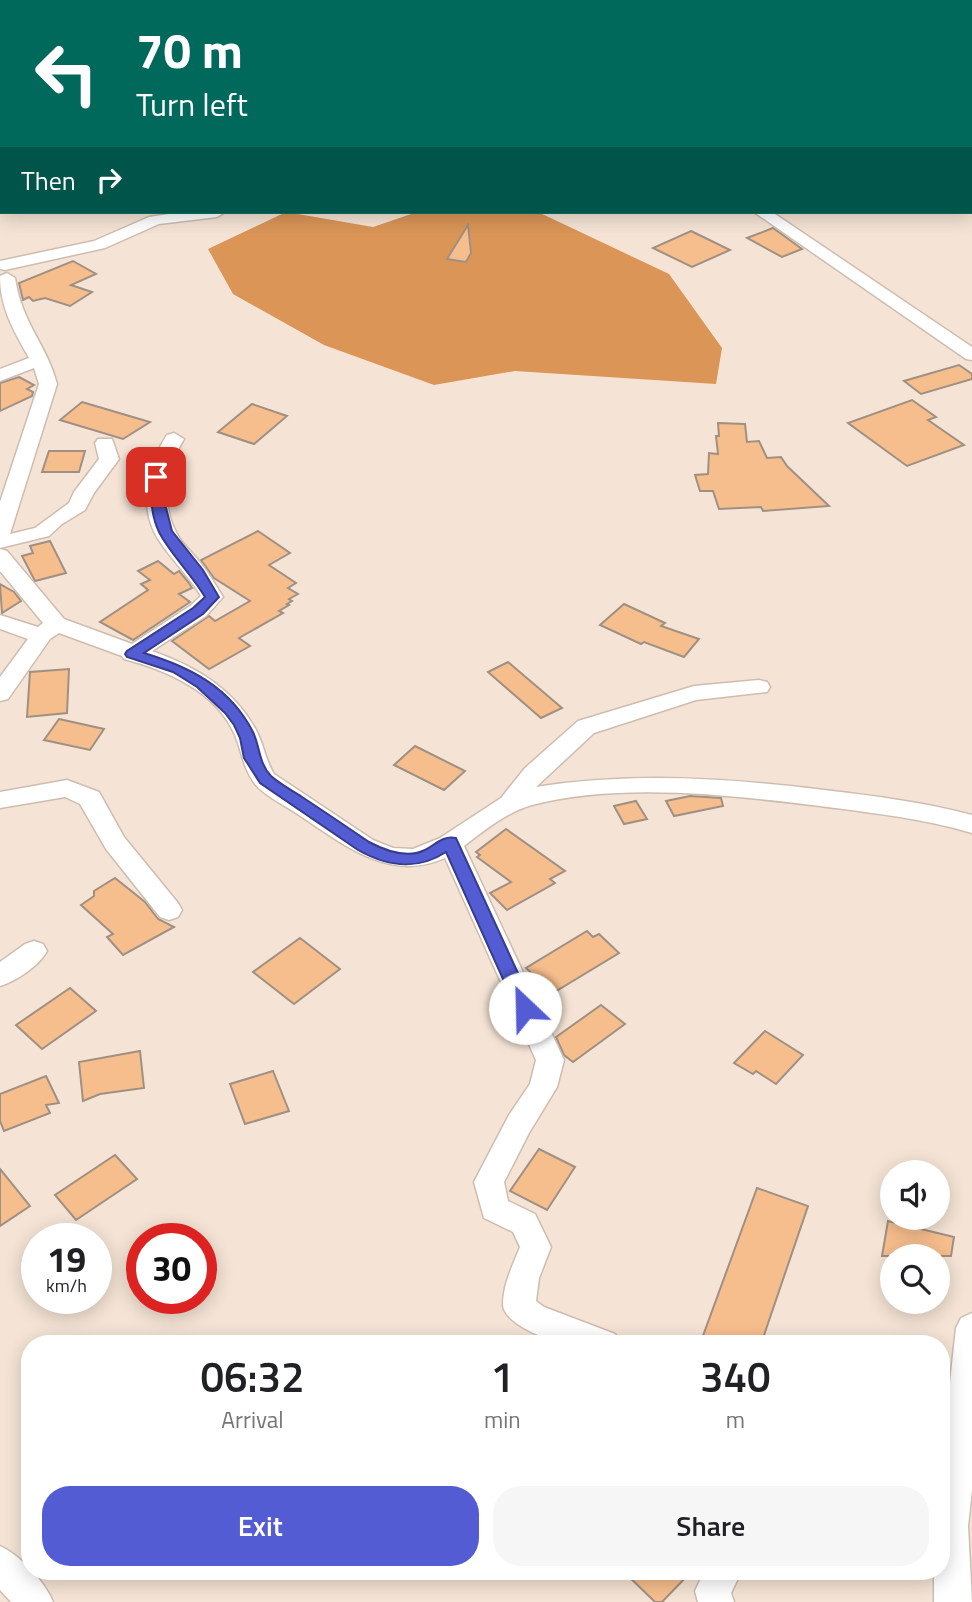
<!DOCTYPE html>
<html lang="en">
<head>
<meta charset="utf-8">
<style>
  :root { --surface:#fff; --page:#f6f6f6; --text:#202124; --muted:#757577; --accent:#535cd3 }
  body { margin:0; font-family:"Titillium Web",sans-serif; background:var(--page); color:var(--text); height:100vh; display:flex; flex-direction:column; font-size:26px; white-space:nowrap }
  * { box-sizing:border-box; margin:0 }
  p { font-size:23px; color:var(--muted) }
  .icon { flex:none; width:38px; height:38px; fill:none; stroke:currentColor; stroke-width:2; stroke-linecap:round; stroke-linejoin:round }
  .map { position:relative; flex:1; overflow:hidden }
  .details { position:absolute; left:21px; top:1335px; width:929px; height:245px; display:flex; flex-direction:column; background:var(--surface); border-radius:28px; box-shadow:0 4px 18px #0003 }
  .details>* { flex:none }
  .banner { position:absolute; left:0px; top:0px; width:973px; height:214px; box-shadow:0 4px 18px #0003; background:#00695c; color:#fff; overflow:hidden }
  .buttons { position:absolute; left:880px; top:1160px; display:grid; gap:14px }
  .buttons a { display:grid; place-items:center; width:70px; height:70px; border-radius:50%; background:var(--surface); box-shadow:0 4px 18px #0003; font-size:35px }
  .speed { position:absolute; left:21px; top:1223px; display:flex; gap:14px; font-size:35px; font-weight:700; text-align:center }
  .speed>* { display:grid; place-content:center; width:91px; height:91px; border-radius:50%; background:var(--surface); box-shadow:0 4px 18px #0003; line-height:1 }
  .speed small { font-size:18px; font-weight:400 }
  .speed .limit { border:10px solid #d22; background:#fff; color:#111 }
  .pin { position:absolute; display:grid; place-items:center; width:60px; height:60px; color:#fff; margin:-30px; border-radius:14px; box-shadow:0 4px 10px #0006 }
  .me { position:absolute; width:77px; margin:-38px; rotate:336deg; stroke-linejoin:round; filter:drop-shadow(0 0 5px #0008) }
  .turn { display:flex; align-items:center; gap:24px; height:147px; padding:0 21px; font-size:32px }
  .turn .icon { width:91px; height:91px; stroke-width:2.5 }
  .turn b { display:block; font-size:49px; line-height:60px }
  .then { display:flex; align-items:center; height:66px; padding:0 21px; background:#0003; gap:14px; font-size:26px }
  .eta { display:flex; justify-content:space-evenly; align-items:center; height:119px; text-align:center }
  .eta b { font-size:42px; font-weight:600; line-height:49px }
  .action { display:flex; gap:14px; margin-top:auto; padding:14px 21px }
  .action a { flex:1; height:80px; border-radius:28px; background:var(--accent); color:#fff; font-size:28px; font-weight:600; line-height:80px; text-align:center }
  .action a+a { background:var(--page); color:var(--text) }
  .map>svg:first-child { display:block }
  .forest { fill:#da9557 }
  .building { fill:#f7be8d; stroke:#a09083; stroke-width:2 }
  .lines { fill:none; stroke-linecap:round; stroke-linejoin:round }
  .minor-casing { stroke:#cebdaf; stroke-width:3 }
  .minor { fill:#fff; fill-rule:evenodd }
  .route { fill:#535cd3; stroke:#363c89; stroke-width:2 }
</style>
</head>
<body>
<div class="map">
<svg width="972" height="1602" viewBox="0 0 972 1602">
  <rect width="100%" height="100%" fill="#f5e4d5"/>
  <polygon class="forest" points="286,212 373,227 417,212 538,212 669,274 722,348 716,384 515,371 434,385 324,345 233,294 208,249"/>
  <g class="building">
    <polygon points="468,225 471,253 466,262 447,259"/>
    <polygon points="773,228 802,249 782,257 747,238"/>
    <polygon points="691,231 730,250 692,267 653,248"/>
    <polygon points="73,261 96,274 71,285 92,292 70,306 45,298 33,301 29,297 23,300 19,283"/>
    <polygon points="959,365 972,374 972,379 921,394 904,381"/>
    <polygon points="19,377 34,385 27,389 33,392 32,396 0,411 0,383"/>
    <polygon points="912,400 936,417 928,420 964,445 907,466 848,423"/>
    <polygon points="82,402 126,415 150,422 123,439 60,420"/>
    <polygon points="252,404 287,416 254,444 218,432"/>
    <polygon points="718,423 745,424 747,442 759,441 767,458 781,457 787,466 829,506 763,511 761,507 719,509 713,491 700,491 695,475 708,474 709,453 718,454 716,436 719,436"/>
    <polygon points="49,451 85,451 79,472 42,472"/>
    <polygon points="258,531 290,553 269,565 296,583 288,588 298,594 289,599 292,601 287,604 289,605 279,611 283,613 239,638 250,646 209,669 172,641 209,616 215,621 250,601 214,578 201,560"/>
    <polygon points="50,541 66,573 35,581 22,556 33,553 30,546"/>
    <polygon points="158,561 174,574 179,571 189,583 192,588 179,594 190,602 133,640 100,622 148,590 141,584 150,580 138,571"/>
    <polygon points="0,584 14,592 21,601 2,613"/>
    <polygon points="624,604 665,623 661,626 699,639 684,657 644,642 641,644 600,625"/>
    <polygon points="508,662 562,708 541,718 488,672"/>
    <polygon points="69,669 67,713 27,717 30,672"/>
    <polygon points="59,719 104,729 90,750 44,740"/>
    <polygon points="415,746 465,771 444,790 394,765"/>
    <polygon points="690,796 721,798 723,806 674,816 666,801"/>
    <polygon points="636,801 647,819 624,824 614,806"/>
    <polygon points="506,829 565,871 550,879 555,883 507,910 490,893 511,882 477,857 480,855 476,852"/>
    <polygon points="115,878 145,902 158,919 174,927 123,955 107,937 113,934 81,905 94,896 94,891"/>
    <polygon points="587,931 593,937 599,934 619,953 553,993 526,968"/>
    <polygon points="300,938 340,969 294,1004 253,972"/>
    <polygon points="70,988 96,1011 42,1049 16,1025"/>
    <polygon points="601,1005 625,1024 573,1062 564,1055 556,1037"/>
    <polygon points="765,1031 803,1055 776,1084 756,1071 753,1074 734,1063"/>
    <polygon points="140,1051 144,1088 100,1094 83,1101 79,1062"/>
    <polygon points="273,1071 289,1111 245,1124 230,1084"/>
    <polygon points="46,1076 59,1103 46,1105 50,1113 4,1131 0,1121 0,1094"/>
    <polygon points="539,1149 575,1167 547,1210 510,1191"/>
    <polygon points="115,1155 137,1179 76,1220 55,1195"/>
    <polygon points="0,1169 30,1206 0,1226"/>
    <polygon points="757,1188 808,1206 761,1344 700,1344"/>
    <polygon points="888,1221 954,1237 951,1256 882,1256"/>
    <polygon points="624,1572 691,1572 662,1602 655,1602"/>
  </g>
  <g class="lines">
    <g class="minor-casing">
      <g id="minor">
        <polygon points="69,0 82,0 68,2"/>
        <polygon points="377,0 389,0 390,2 377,2"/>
        <polygon points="2,192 2,203 0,204 0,193"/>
        <polygon points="182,212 225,212 217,217 159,224 105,248 5,270 0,269 0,261 94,241 149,217"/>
        <polygon points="754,212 772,212 972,347 972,360 966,359"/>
        <path d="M7,273L15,278C22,324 47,345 57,384L10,534L35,528L69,503L74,492L99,459L95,443L98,439H112L119,459L94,493L85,510L62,524L49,536L0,548V502L39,384L34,368L0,381V369L29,358C14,331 0,308 0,276Z"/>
        <path d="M174,433L184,439C166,468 160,503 177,534C182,544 191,551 198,560C208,572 215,584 223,597L206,616L152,651C197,667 236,690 258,734C264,747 266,761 274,774L373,840L393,848L413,849L440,838L501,798L525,768L578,721L694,686L759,680L767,682L770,687L767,692L696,700L594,733L536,787C633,772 728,778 824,790C874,796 924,802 972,815V833C922,818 871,813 820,806C730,795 621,782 532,805C507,812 485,830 464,846L564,1060L557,1087L529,1133L504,1182L508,1201L535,1214L551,1247L539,1278L536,1301L544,1307L615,1334L620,1344C603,1344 582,1347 565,1344C549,1341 504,1324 503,1305C503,1284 513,1265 520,1247L513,1232L484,1218L474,1182L509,1115L530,1084L536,1060L445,858C389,883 343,844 299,815C286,806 265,796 255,784C243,768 242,752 235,735C216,691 166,670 124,659L122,656L59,633L50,639L8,699L0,701V677L28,639L0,629V615L38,627L43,623L0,571V549L7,551L64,619L132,644L190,606L201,596C188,575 171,559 158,539C138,506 147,465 167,435Z"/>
        <polygon points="67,780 99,792 124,837 178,903 182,910 178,917 169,920 160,917 106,849 80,804 65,797 0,808 0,792"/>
        <path d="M34,941L43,944L47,951C39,966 16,981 0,986V962L25,944Z"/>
        <polygon points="972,1313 972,1490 968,1526 972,1602 934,1602 934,1572 942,1572 942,1455 956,1328 961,1318"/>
        <path d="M0,1546C20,1555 45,1582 53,1602H11L0,1590Z"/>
        <polygon points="704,1572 741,1572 731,1593 734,1602 698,1602 695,1591"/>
      </g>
    </g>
    <use href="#minor" class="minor"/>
  </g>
  <path class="route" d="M156,473L163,477V496L172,531L203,570L219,597L203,614L144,653C190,667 230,687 253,732C260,747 259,764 271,776C280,784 293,791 302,797C325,812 347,827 369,842C386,851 407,859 425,850C435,845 443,835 456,838L534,1008L531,1013H519L516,1008L446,852C417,871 388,867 358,850L260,783L244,758L240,738L234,725L225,713L197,687L173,672L127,657L125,654L127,651L193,608L205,597C192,575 169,552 159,532C151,516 150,494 150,477Z"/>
</svg>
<div class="buttons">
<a><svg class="icon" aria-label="sound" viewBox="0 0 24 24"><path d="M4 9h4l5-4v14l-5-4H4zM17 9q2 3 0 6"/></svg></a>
<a><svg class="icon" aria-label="search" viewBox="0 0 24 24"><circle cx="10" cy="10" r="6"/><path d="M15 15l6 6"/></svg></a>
</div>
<div class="speed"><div>19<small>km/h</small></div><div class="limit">30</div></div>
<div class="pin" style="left:156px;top:477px;background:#d93025"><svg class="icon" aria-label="arrive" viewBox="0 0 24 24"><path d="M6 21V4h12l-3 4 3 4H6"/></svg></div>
<svg class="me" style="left:525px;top:1008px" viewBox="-20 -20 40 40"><circle r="19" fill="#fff"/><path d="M0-13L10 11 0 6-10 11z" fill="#535cd3"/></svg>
<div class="banner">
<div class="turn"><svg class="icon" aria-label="left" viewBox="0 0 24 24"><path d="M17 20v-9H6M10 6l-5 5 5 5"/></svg><div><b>70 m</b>Turn left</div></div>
<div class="then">Then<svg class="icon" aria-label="right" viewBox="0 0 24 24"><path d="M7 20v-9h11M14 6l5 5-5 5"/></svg></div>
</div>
<section class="details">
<div class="eta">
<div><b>06:32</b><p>Arrival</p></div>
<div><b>1</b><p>min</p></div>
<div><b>340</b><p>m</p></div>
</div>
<div class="action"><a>Exit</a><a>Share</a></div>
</section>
</div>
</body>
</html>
